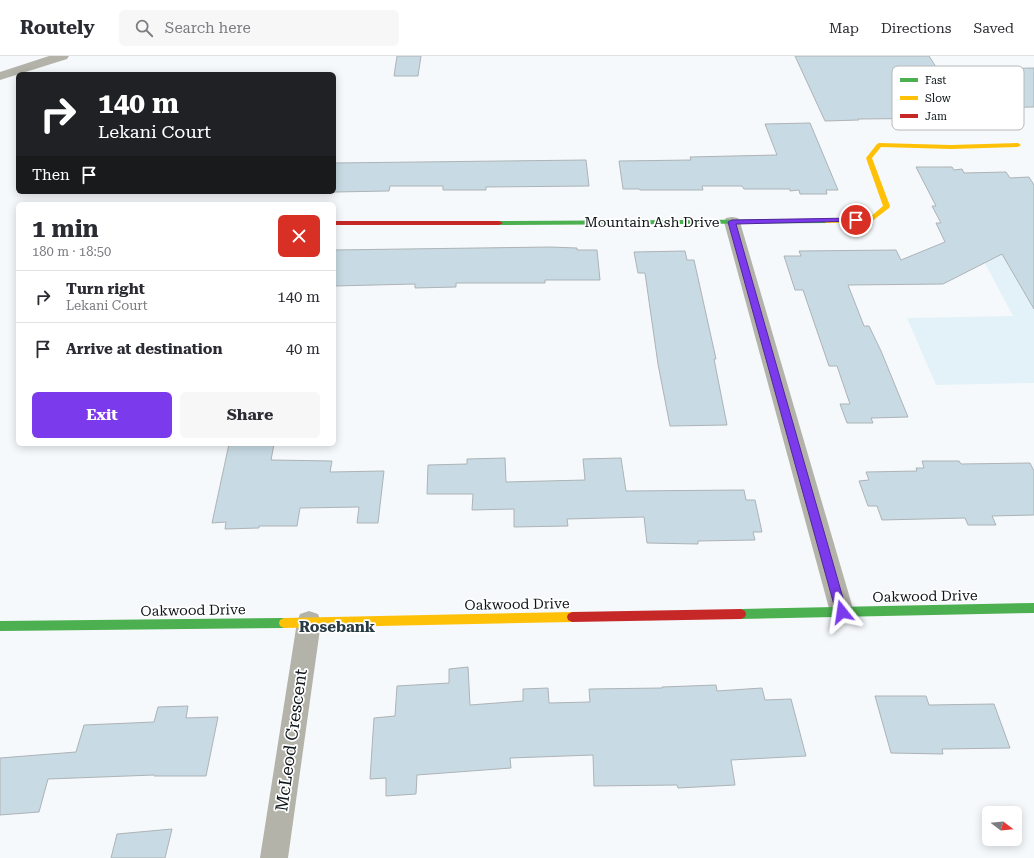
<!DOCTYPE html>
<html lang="en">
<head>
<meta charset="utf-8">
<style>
  :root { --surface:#fff; --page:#f7f7f7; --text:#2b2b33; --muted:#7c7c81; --line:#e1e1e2; --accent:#7c3aed }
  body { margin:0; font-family:"Roboto Serif",serif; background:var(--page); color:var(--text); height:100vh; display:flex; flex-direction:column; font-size:15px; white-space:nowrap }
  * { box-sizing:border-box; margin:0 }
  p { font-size:13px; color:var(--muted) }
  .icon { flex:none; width:22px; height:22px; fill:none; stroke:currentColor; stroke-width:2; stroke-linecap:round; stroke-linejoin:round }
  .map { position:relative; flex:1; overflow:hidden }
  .details { position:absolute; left:16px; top:146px; width:320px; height:244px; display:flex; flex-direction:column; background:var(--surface); border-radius:6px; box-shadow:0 2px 10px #0003 }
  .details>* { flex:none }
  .hud { position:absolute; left:16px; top:16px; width:320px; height:122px; border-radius:6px; box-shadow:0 2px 10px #0003; background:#202124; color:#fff; overflow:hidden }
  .needle { width:26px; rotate:106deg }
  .tools { position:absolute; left:982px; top:750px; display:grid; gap:8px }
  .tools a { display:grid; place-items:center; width:40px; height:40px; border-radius:6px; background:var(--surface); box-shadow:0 2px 10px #0003; font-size:20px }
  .pin { position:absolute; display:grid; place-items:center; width:34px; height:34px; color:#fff; margin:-17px; border:2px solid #fff; border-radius:50%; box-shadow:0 1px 4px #0007 }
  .me { position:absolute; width:44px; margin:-22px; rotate:345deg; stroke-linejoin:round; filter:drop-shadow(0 0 3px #0008) }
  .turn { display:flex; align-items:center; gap:14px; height:84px; padding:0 16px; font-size:18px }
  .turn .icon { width:52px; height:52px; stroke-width:2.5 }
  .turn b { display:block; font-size:28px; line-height:34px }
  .then { display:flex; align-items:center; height:38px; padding:0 16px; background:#0003; gap:8px; font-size:15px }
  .round { display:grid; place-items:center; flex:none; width:42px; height:42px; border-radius:6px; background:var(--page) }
  .overview { display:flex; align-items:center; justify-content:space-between; height:68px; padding:0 16px }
  h1 { font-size:24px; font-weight:700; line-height:30px }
  .cta { display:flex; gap:8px; margin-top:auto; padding:8px 16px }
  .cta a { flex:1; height:46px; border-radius:6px; background:var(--accent); color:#fff; font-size:16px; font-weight:700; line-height:46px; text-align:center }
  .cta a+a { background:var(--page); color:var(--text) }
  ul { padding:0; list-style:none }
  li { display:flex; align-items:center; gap:12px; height:52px; padding:0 16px; border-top:1px solid var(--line) }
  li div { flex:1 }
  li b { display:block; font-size:15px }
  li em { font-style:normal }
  header { display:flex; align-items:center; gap:24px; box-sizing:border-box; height:56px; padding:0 20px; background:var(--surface); border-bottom:1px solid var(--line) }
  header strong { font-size:19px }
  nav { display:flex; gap:22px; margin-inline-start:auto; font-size:14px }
  .search { width:280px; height:36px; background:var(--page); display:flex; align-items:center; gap:10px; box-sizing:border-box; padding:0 14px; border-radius:6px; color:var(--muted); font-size:15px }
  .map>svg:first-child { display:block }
  .built { fill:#e3f2f9 }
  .building { fill:#c8dae3; stroke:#adb3b6 }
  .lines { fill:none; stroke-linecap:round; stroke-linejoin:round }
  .street { fill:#b4b3aa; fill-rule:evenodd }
  .fast { fill:#4caf50; fill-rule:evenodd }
  .slow { fill:#ffc107; fill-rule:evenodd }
  .jam { fill:#c62828; fill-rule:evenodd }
  .route { fill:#7c3aed; stroke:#51269a }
  .labels { text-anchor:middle; stroke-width:3.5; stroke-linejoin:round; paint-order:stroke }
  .street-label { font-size:14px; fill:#0d1518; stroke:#fff }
  .neighbourhood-label { font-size:15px; font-weight:bold; fill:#283a42; stroke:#fff }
  .near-street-label { font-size:17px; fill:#0d1518; stroke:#fff }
  .key { fill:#fff; stroke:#b6b9ba; stroke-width:1 }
  .key-label { font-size:11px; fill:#0d1518 }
</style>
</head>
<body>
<header>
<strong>Routely</strong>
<div class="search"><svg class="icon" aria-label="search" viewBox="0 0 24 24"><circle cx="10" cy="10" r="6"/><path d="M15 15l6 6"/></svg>Search here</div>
<nav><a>Map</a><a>Directions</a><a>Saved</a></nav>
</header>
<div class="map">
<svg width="1034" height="802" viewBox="0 0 1034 802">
  <rect width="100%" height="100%" fill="#f5f9fc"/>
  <polygon class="built" points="961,162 1034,162 1034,327 936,329 907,262 1013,260"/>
  <g class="building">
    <polygon points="397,0 421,0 418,20 394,20"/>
    <polygon points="795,0 929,0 938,14 1034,12 1034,51 969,52 973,57 956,57 959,62 858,63 859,64 825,65"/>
    <polygon points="810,67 838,134 826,134 827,138 800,138 799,134 790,135 790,133 744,133 742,130 702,130 703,134 640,134 639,133 623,133 619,105 691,104 690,101 777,99 765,68"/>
    <polygon points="586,104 589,130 486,131 486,134 443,134 443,130 390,130 389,135 334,136 334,107"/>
    <polygon points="916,111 952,111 954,114 962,113 964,117 1006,116 1010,122 1029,121 1034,129 1034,253 1002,198 943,228 848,229 864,270 869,270 881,295 908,361 871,362 873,367 847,367 840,348 850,348 837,310 829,310 803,234 795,234 784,200 801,200 799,195 896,194 901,204 945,186 936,167 941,167 932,150 936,150"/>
    <polygon points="550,191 577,192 577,194 597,194 600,224 545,224 545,227 456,227 456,231 415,232 415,228 334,230 334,194"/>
    <polygon points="685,195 687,204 694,204 716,303 714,303 727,369 670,370 658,308 645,217 638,217 634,196"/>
    <polygon points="229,388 274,388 271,404 332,405 330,416 384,415 378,467 357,467 359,451 300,452 297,470 259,470 259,472 225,473 226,466 212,467"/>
    <polygon points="505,402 506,426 585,424 583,403 621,402 626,435 744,434 746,444 755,444 762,476 753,476 755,484 698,485 698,488 647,487 644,461 567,463 568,470 514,471 514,453 472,454 473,438 427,438 428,409 467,408 467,403"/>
    <polygon points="922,405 959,405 961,408 1030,407 1034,415 1034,459 992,460 996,469 968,469 965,462 882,464 877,450 868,450 859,425 869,424 866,416 917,415 916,412 924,412"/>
    <polygon points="468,611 470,649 523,645 523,633 548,632 549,647 590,646 589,633 662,632 662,631 716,629 717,635 762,632 765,644 791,643 806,700 731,704 735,729 678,732 677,729 594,730 593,699 510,702 511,712 417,719 416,738 386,740 386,722 370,723 374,662 395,660 397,630 449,627 449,613"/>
    <polygon points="875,640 926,640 929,649 994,648 1010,692 942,693 943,698 891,697"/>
    <polygon points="188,650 186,662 218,661 206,720 154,720 154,719 48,723 39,756 0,759 0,702 76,696 84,669 154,666 158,651"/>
    <polygon points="172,773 165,802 111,802 117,778"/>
  </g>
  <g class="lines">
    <g class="street">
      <polygon points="49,0 69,0 67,3 0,24 0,16"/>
      <polygon points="732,161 738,162 740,166 854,556 850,564 842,567 834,564 830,556 724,166 726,162"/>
      <polygon points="309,555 318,558 321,566 288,802 260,802 297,566 300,558"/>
    </g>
    <g class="fast">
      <polygon points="828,163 832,165 830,167 499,169 495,167 499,165"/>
      <polygon points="1034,547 1034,557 741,563 737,561 736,558 737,555 741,553"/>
      <polygon points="284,562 288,564 289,567 288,570 284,572 0,575 0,565"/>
    </g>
    <g class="slow">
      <polygon points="879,87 951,89 1018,87 1021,89 1018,91 951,93 881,91 872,102 890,150 889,152 871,166 826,167 824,165 828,163 869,162 883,150 866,102 877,88"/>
      <polygon points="572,556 576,558 577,561 576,564 572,566 284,572 280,570 279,567 280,564 284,562"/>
    </g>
    <g class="jam">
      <polygon points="334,165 499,165 503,167 499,169 334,169"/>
      <polygon points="741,553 745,555 746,558 745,561 741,563 572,566 568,564 567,561 568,558 572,556"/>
    </g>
  </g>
  <polygon class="route" points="856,162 858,162 858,165 736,168 847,556 845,560 842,561 838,560 836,556 728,166 732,164"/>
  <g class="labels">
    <g class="street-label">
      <text x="652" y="171">Mountain Ash Drive</text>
      <text transform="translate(925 540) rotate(-1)" y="5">Oakwood Drive</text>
      <text transform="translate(517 548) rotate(-1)" y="5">Oakwood Drive</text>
      <text transform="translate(193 554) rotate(-1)" y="5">Oakwood Drive</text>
    </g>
    <g class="neighbourhood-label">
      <text x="337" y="576">Rosebank</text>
    </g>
    <g class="near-street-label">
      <text transform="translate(291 684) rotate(-82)" y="6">McLeod Crescent</text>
    </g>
  </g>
  <rect x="892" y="10" width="132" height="64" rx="6" class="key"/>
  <rect x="900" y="22" width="18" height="4" fill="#4caf50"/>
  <rect x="900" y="40" width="18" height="4" fill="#ffc107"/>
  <rect x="900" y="58" width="18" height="4" fill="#c62828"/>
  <g class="key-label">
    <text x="925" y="28">Fast</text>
    <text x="925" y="46">Slow</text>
    <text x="925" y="64">Jam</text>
  </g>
</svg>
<div class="tools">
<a><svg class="needle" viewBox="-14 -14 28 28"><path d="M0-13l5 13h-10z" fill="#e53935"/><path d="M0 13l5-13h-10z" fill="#7c7c81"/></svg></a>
</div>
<div class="pin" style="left:856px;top:164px;background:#d93025"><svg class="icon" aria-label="arrive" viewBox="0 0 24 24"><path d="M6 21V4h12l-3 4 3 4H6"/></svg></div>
<svg class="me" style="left:842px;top:556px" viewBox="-20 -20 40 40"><path d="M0-17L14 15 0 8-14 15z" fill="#7c3aed" stroke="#fff" stroke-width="4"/></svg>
<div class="hud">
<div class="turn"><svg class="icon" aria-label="right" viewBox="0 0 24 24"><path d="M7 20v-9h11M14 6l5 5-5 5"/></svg><div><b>140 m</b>Lekani Court</div></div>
<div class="then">Then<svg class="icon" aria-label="arrive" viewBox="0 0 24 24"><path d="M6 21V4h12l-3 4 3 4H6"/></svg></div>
</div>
<section class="details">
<div class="overview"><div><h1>1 min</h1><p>180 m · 18:50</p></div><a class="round" style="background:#d93025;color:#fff"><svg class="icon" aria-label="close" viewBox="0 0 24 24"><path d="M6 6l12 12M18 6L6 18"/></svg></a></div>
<ul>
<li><svg class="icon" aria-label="right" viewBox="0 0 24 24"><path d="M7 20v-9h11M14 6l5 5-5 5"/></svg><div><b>Turn right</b><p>Lekani Court</p></div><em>140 m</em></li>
<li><svg class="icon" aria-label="arrive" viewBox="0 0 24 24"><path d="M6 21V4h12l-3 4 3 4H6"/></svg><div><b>Arrive at destination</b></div><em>40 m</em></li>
</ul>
<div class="cta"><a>Exit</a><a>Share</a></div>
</section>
</div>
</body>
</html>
